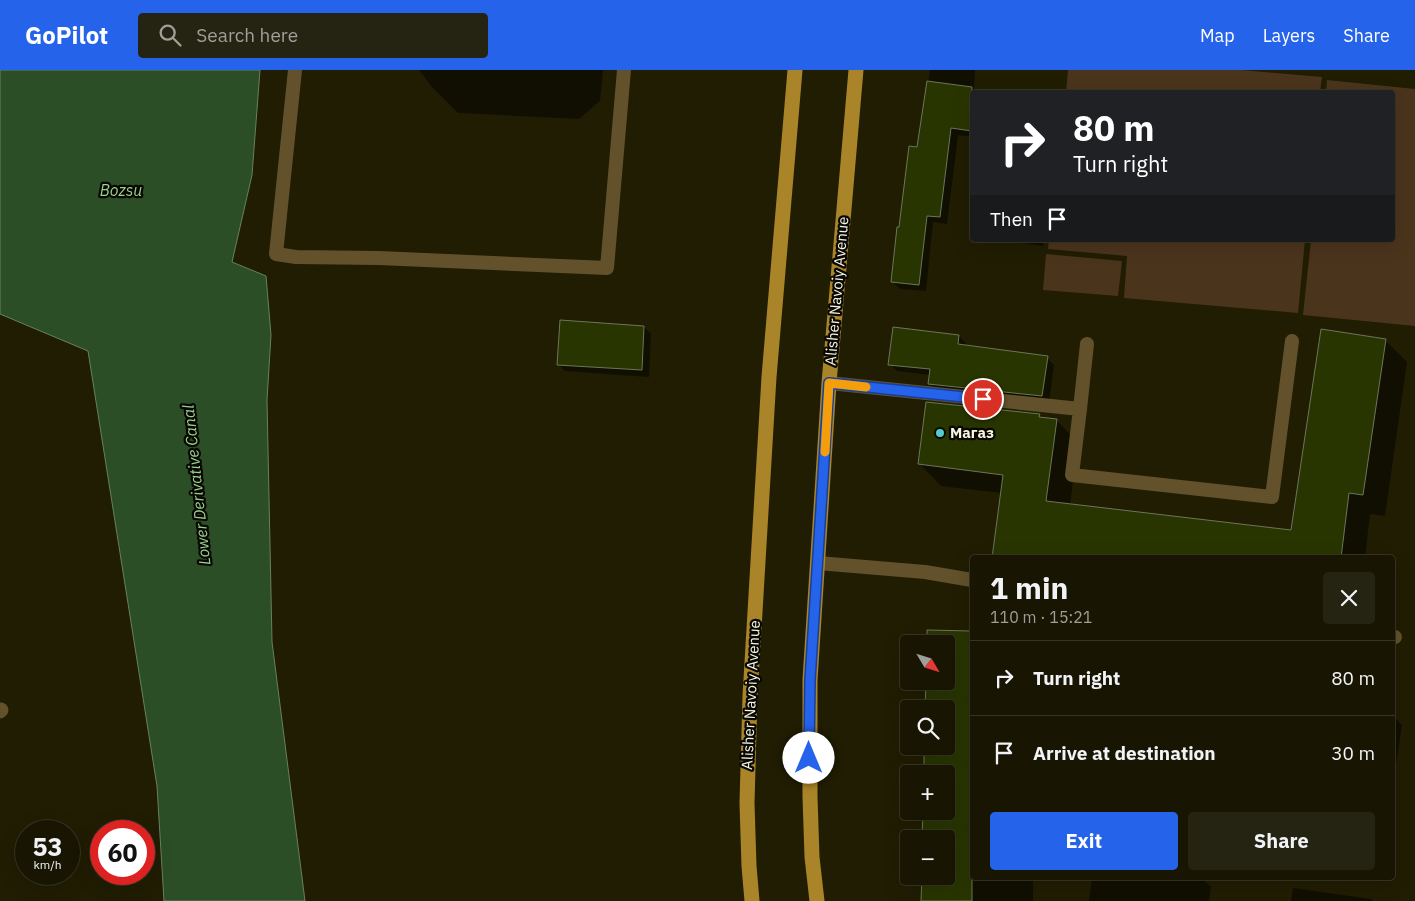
<!DOCTYPE html>
<html lang="en">
<head>
<meta charset="utf-8">
<style>
  :root { --surface:#181602; --page:#252311; --text:#f1f3f6; --muted:#9f9f99; --line:#363524; --accent:#2563eb }
  body { margin:0; font-family:"IBM Plex Sans",sans-serif; background:var(--page); color:var(--text); height:100vh; display:flex; flex-direction:column; font-size:19px; white-space:nowrap }
  * { box-sizing:border-box; margin:0 }
  p { font-size:16px; color:var(--muted) }
  .icon { flex:none; width:28px; height:28px; fill:none; stroke:currentColor; stroke-width:2; stroke-linecap:round; stroke-linejoin:round }
  .map { position:relative; flex:1; overflow:hidden }
  .side { position:absolute; left:970px; top:485px; width:425px; height:325px; display:flex; flex-direction:column; background:var(--surface); border-radius:5px; box-shadow:0 5px 20px #0002,0 0 0 1px var(--line) }
  .side>* { flex:none }
  .top-card { position:absolute; left:970px; top:20px; width:425px; height:152px; border-radius:5px; box-shadow:0 5px 20px #0002,0 0 0 1px var(--line); background:#202124; color:#fff; overflow:hidden }
  .needle { width:32px; rotate:128deg }
  .controls { position:absolute; left:900px; top:565px; display:grid; gap:10px }
  .controls a { display:grid; place-items:center; width:55px; height:55px; border-radius:5px; background:var(--surface); box-shadow:0 5px 20px #0002,0 0 0 1px var(--line); font-size:25px }
  .speed { position:absolute; left:15px; top:750px; display:flex; gap:10px; font-size:25px; font-weight:700; text-align:center }
  .speed>* { display:grid; place-content:center; width:65px; height:65px; border-radius:50%; background:var(--surface); box-shadow:0 5px 20px #0002,0 0 0 1px var(--line); line-height:1 }
  .speed small { font-size:12px; font-weight:400 }
  .speed .limit { border:8px solid #d22; background:#fff; color:#111 }
  .pin { position:absolute; display:grid; place-items:center; width:42px; height:42px; color:#fff; margin:-21px; border:2px solid #fff; border-radius:50%; box-shadow:0 1px 5px #0007 }
  .me { position:absolute; width:55px; margin:-28px; rotate:0deg; stroke-linejoin:round; filter:drop-shadow(0 0 4px #0008) }
  .turn { display:flex; align-items:center; gap:18px; height:105px; padding:0 20px; font-size:22px }
  .turn .icon { width:65px; height:65px; stroke-width:2.5 }
  .turn b { display:block; font-size:35px; line-height:42px }
  .then { display:flex; align-items:center; height:48px; padding:0 20px; background:#0003; gap:10px; font-size:19px }
  .round { display:grid; place-items:center; flex:none; width:52px; height:52px; border-radius:5px; background:var(--page) }
  .head { display:flex; align-items:center; justify-content:space-between; height:85px; padding:0 20px }
  h1 { font-size:30px; font-weight:700; line-height:38px }
  .action { display:flex; gap:10px; margin-top:auto; padding:10px 20px }
  .action a { flex:1; height:58px; border-radius:5px; background:var(--accent); color:#fff; font-size:20px; font-weight:700; line-height:58px; text-align:center }
  .action a+a { background:var(--page); color:var(--text) }
  ul { padding:0; list-style:none }
  li { display:flex; align-items:center; gap:15px; height:75px; padding:0 20px; border-top:1px solid var(--line) }
  li div { flex:1 }
  li b { display:block; font-size:19px }
  li em { font-style:normal }
  header { display:flex; align-items:center; gap:30px; box-sizing:border-box; height:70px; padding:0 25px; background:var(--accent); color:#fff }
  header strong { font-size:24px }
  nav { display:flex; gap:28px; margin-inline-start:auto; font-size:18px }
  .search { width:350px; height:45px; background:var(--page); display:flex; align-items:center; gap:12px; box-sizing:border-box; padding:0 18px; border-radius:5px; color:var(--muted); font-size:19px }
  .map>svg:first-child { display:block }
  .green { fill:#4b341c }
  .water { fill:#2c4e27; stroke:#698060 }
  .shadow { fill:#0007 }
  .building { fill:#293500; stroke:#6c7659 }
  .lines { fill:none; stroke-linecap:round; stroke-linejoin:round }
  .lane { stroke:#62512a; stroke-width:14 }
  .street { stroke:#62512a; stroke-width:15 }
  .primary { stroke:#a98428; stroke-width:15 }
  .route-casing { stroke:#184099; stroke-width:12 }
  .route { stroke:#2563eb; stroke-width:9 }
  .slow { stroke:#f59e0b; stroke-width:9 }
  .poi-dot { fill:#52cdcf; stroke:#080701; stroke-width:2 }
  .labels { text-anchor:middle; stroke-width:4.5; stroke-linejoin:round; paint-order:stroke }
  .street-label { font-size:15px; fill:#f6f5e4; stroke:#080701 }
  .poi-label { font-size:15px; font-weight:bold; fill:#f6f5e4; stroke:#080701; text-anchor:start }
  .water-label { font-size:16px; font-style:italic; fill:#99d090; stroke:#080701 }
</style>
</head>
<body>
<header>
<strong>GoPilot</strong>
<div class="search"><svg class="icon" aria-label="search" viewBox="0 0 24 24"><circle cx="10" cy="10" r="6"/><path d="M15 15l6 6"/></svg>Search here</div>
<nav><a>Map</a><a>Layers</a><a>Share</a></nav>
</header>
<div class="map">
<svg width="1415" height="831" viewBox="0 0 1415 831">
  <rect width="100%" height="100%" fill="#201d03"/>
  <g class="green">
    <polygon points="1068,0 1242,0 1322,7 1320,22 1066,22"/>
    <polygon points="1327,10 1415,19 1415,256 1303,245 1311,170 1392,170 1392,22 1326,22"/>
    <polygon points="1049,170 1305,170 1298,243 1124,228 1127,186 1048,179"/>
    <polygon points="1046,184 1122,191 1118,226 1043,220"/>
  </g>
  <polygon class="water" points="0,0 260,0 252,105 232,192 266,206 271,265 267,330 272,572 305,831 164,831 157,716 88,281 0,244"/>
  <g class="shadow">
    <polygon points="419,0 603,0 600,31 579,49 458,43 432,17"/>
    <polygon points="930,0 975,0 974,19 1002,22 972,22 972,67 958,65 947,154 933,152 926,221 900,219 893,212 900,158 918,78"/>
    <polygon points="1001,170 1044,170 1043,176"/>
    <polygon points="644,257 651,264 649,307 565,301 558,294"/>
    <polygon points="959,266 966,273 966,276 1047,288 1054,295 1049,333 937,321 930,314 931,305 897,301 890,294"/>
    <polygon points="1385,270 1407,292 1385,446 1370,444 1365,488 993,488 1002,423 941,416 919,393 1039,345 1043,349 1056,350 1078,372 1070,435 1292,462"/>
    <polygon points="928,561 972,562 972,808 1033,808 1033,831 922,831 946,806 946,574"/>
    <polygon points="1392,645 1402,655 1392,721"/>
    <polygon points="1092,808 1202,808 1211,817 1209,831 1089,831"/>
    <polygon points="1293,818 1371,829 1373,831 1291,831"/>
  </g>
  <g class="building">
    <polygon points="927,11 972,17 972,61 951,58 940,147 927,146 919,215 891,212 897,157 899,157 909,76 917,77"/>
    <polygon points="560,250 644,256 642,300 557,295"/>
    <polygon points="893,257 959,265 958,274 1048,286 1042,326 928,314 930,299 888,295"/>
    <polygon points="1321,259 1386,269 1363,425 1349,423 1341,488 992,488 1003,405 918,394 926,332 1040,344 1039,347 1057,349 1046,431 1291,460"/>
    <polygon points="927,560 972,561 972,831 921,831 922,806 946,806 946,769 922,769 923,741 946,741 946,704 924,704 924,676 946,676 946,639 925,639 926,611 946,611 946,574 927,574"/>
  </g>
  <g class="lines">
    <g class="lane">
      <polyline points="295,0 276,184 296,187 379,188 607,198 624,0"/>
      <polyline points="829,313 1080,339 1072,405 1272,427 1292,271"/>
      <polyline points="1080,339 1087,274"/>
      <polyline points="818,493 925,502 972,510"/>
      <polyline points="1392,567 1395,567"/>
    </g>
    <polyline class="street" points="0,641 1,640"/>
    <g class="primary">
      <polyline points="752,831 749,796 747,733 750,626 769,307 795,0"/>
      <polyline points="817,831 812,787 810,727 810,610 829,313 856,0"/>
    </g>
  </g>
  <g class="lines">
    <g class="route-casing">
      <polyline id="route" points="809,688 810,610 829,313 983,329"/>
    </g>
    <use href="#route" class="route"/>
    <polyline class="slow" points="825,382 829,313 866,317"/>
  </g>
  <circle class="poi-dot" cx="940" cy="363" r="5"/>
  <g class="labels">
    <g class="street-label">
      <text transform="translate(837 221) rotate(-85)" y="5">Alisher Navoiy Avenue</text>
      <text transform="translate(751 625) rotate(-87)" y="5">Alisher Navoiy Avenue</text>
    </g>
    <g class="poi-label">
      <text x="950" y="368">Магаз</text>
    </g>
    <g class="water-label">
      <text x="121" y="126">Bozsu</text>
      <text transform="translate(196 415) rotate(-96)" y="6">Lower Derivative Canal</text>
    </g>
  </g>
</svg>
<div class="controls">
<a><svg class="needle" viewBox="-14 -14 28 28"><path d="M0-13l5 13h-10z" fill="#e53935"/><path d="M0 13l5-13h-10z" fill="#9f9f99"/></svg></a>
<a><svg class="icon" aria-label="search" viewBox="0 0 24 24"><circle cx="10" cy="10" r="6"/><path d="M15 15l6 6"/></svg></a>
<a>+</a>
<a>−</a>
</div>
<div class="speed"><div>53<small>km/h</small></div><div class="limit">60</div></div>
<div class="pin" style="left:983px;top:329px;background:#d93025"><svg class="icon" aria-label="arrive" viewBox="0 0 24 24"><path d="M6 21V4h12l-3 4 3 4H6"/></svg></div>
<svg class="me" style="left:809px;top:688px" viewBox="-20 -20 40 40"><circle r="19" fill="#fff"/><path d="M0-13L10 11 0 6-10 11z" fill="#2563eb"/></svg>
<div class="top-card">
<div class="turn"><svg class="icon" aria-label="right" viewBox="0 0 24 24"><path d="M7 20v-9h11M14 6l5 5-5 5"/></svg><div><b>80 m</b>Turn right</div></div>
<div class="then">Then<svg class="icon" aria-label="arrive" viewBox="0 0 24 24"><path d="M6 21V4h12l-3 4 3 4H6"/></svg></div>
</div>
<section class="side">
<div class="head"><div><h1>1 min</h1><p>110 m · 15:21</p></div><a class="round"><svg class="icon" aria-label="close" viewBox="0 0 24 24"><path d="M6 6l12 12M18 6L6 18"/></svg></a></div>
<ul>
<li><svg class="icon" aria-label="right" viewBox="0 0 24 24"><path d="M7 20v-9h11M14 6l5 5-5 5"/></svg><div><b>Turn right</b></div><em>80 m</em></li>
<li><svg class="icon" aria-label="arrive" viewBox="0 0 24 24"><path d="M6 21V4h12l-3 4 3 4H6"/></svg><div><b>Arrive at destination</b></div><em>30 m</em></li>
</ul>
<div class="action"><a>Exit</a><a>Share</a></div>
</section>
</div>
</body>
</html>
